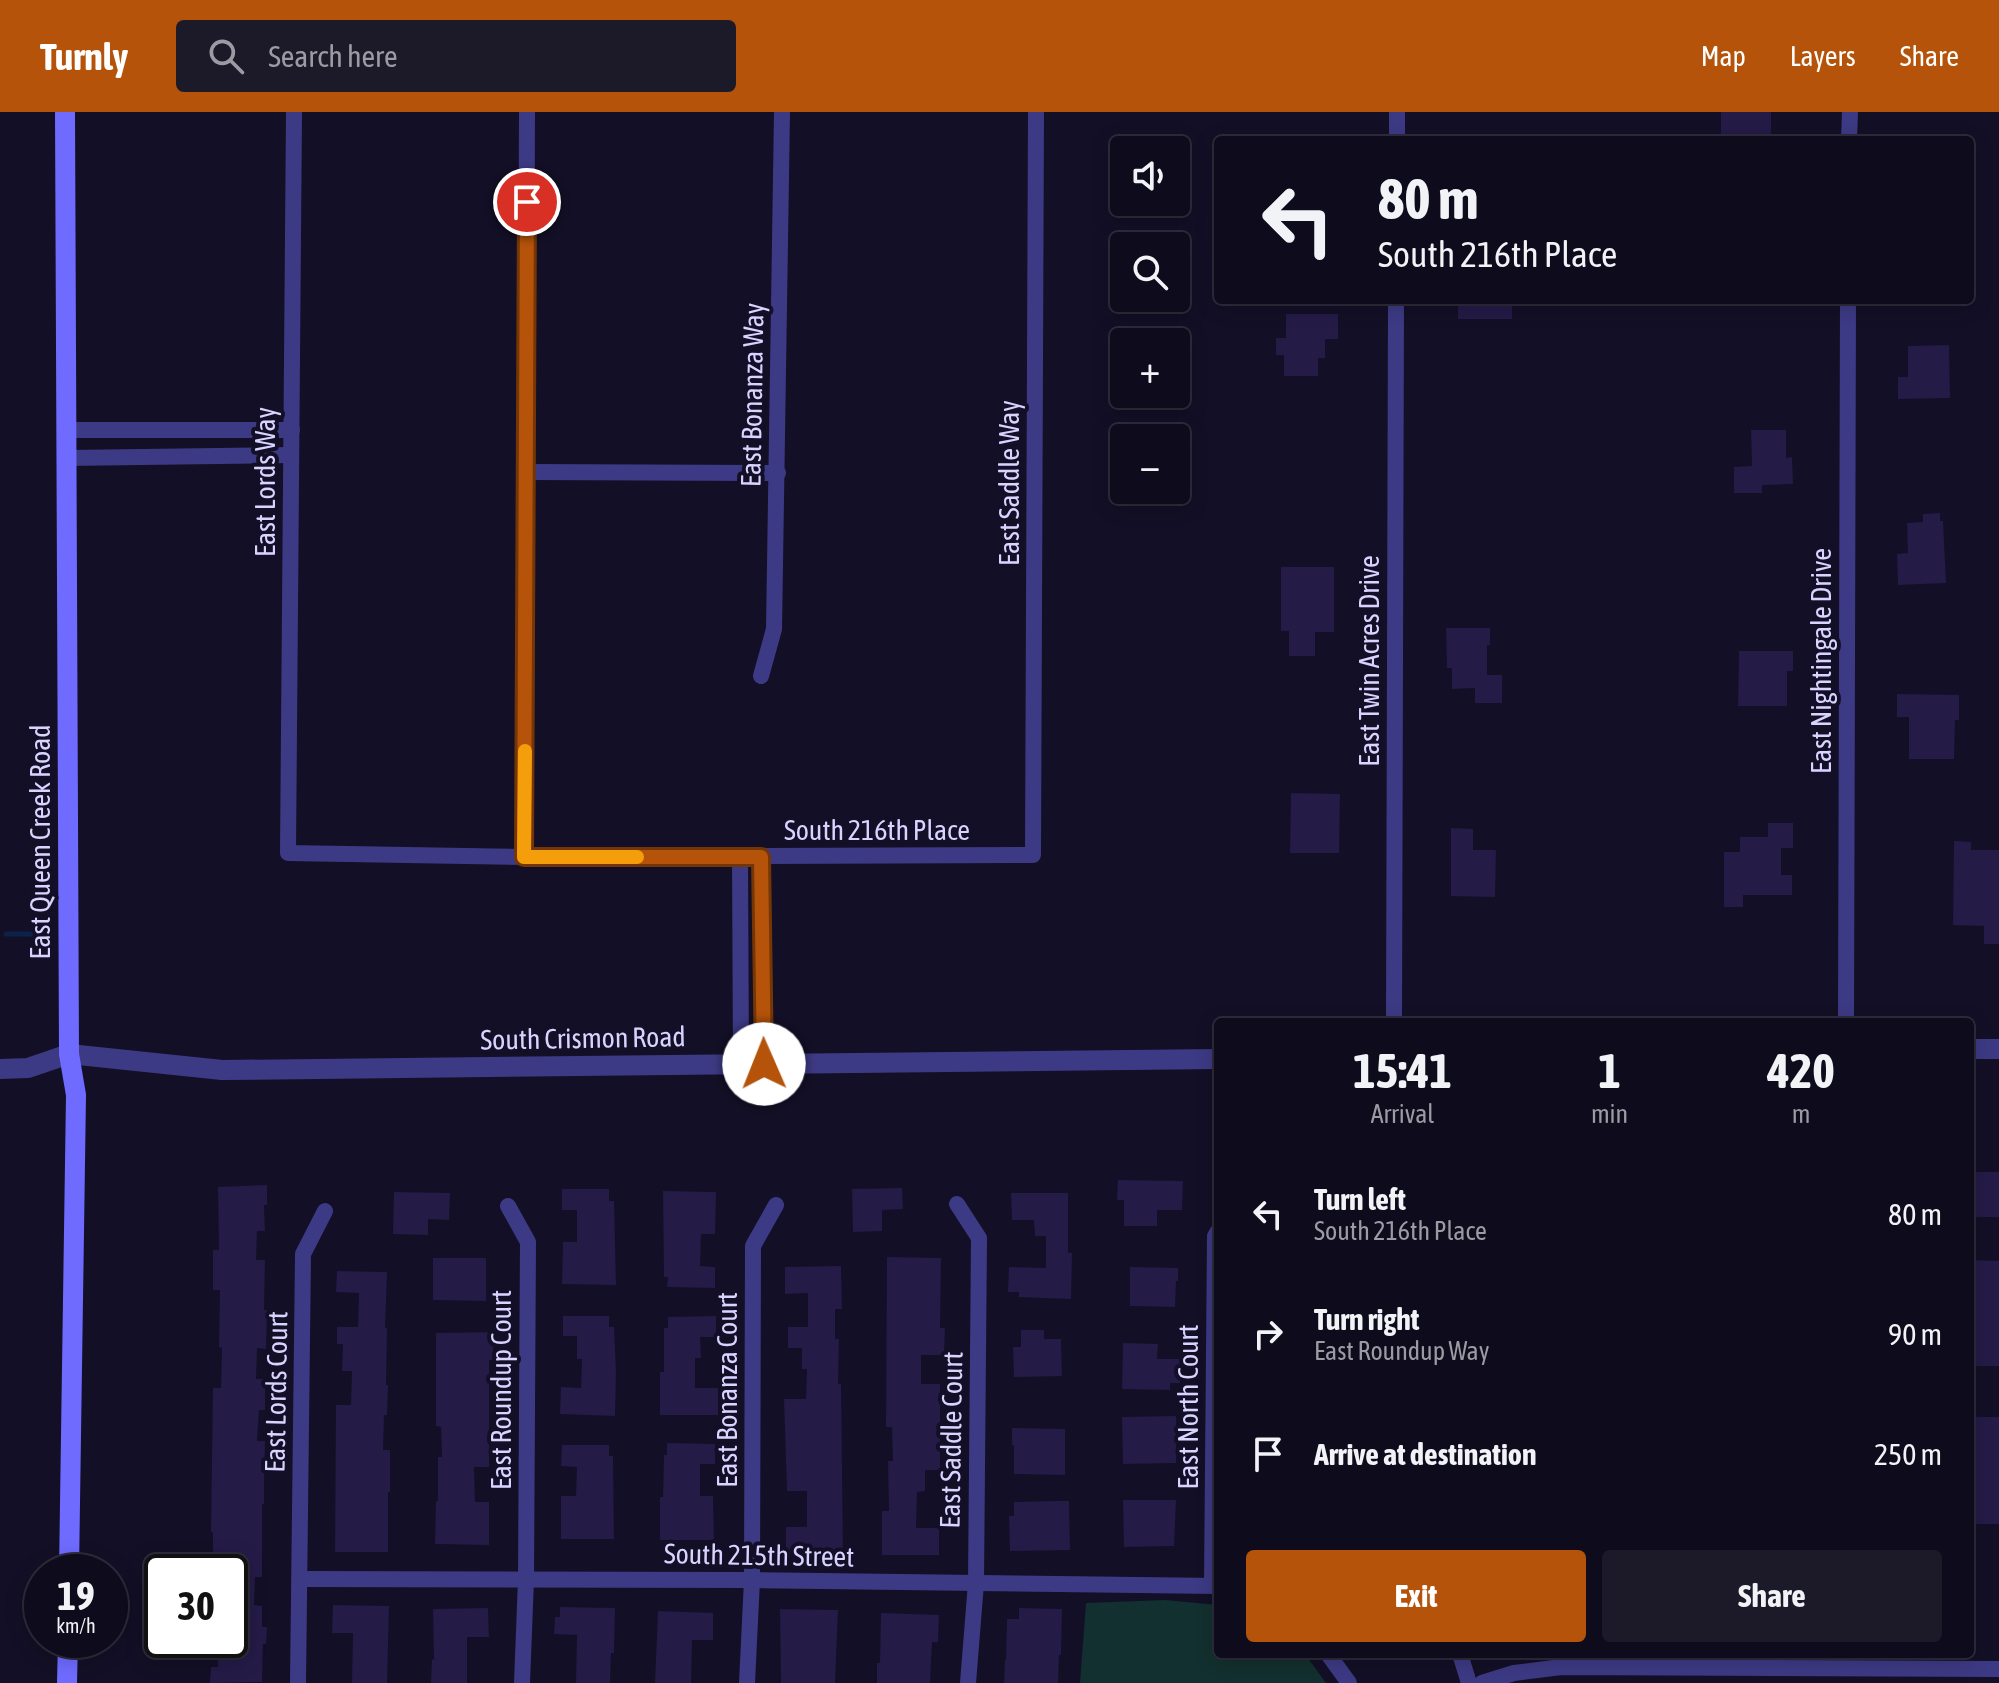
<!DOCTYPE html>
<html lang="en">
<head>
<meta charset="utf-8">
<style>
  :root { --surface:#0e0b1c; --page:#1c1929; --text:#f1f3f6; --muted:#9b9ba3; --line:#2e2b3b; --accent:#b45309 }
  body { margin:0; font-family:"Asap Condensed",sans-serif; background:var(--page); color:var(--text); height:100vh; display:flex; flex-direction:column; font-size:30px; white-space:nowrap }
  * { box-sizing:border-box; margin:0 }
  p { font-size:26px; color:var(--muted) }
  .icon { flex:none; width:44px; height:44px; fill:none; stroke:currentColor; stroke-width:2; stroke-linecap:round; stroke-linejoin:round }
  .map { position:relative; flex:1; overflow:hidden }
  .drawer { position:absolute; left:1214px; top:906px; width:760px; height:640px; display:flex; flex-direction:column; background:var(--surface); border-radius:8px; box-shadow:0 4px 20px #0003,0 0 0 2px var(--line) }
  .drawer>* { flex:none }
  .top-card { position:absolute; left:1214px; top:24px; width:760px; height:168px; border-radius:8px; box-shadow:0 4px 20px #0003,0 0 0 2px var(--line); background:#0e0b1c; color:var(--text); overflow:hidden }
  .buttons { position:absolute; left:1110px; top:24px; display:grid; gap:16px }
  .buttons a { display:grid; place-items:center; width:80px; height:80px; border-radius:8px; background:var(--surface); box-shadow:0 4px 20px #0003,0 0 0 2px var(--line); font-size:40px }
  .speed { position:absolute; left:24px; top:1442px; display:flex; gap:16px; font-size:40px; font-weight:700; text-align:center }
  .speed>* { display:grid; place-content:center; width:104px; height:104px; border-radius:50%; background:var(--surface); box-shadow:0 4px 20px #0003,0 0 0 2px var(--line); line-height:1 }
  .speed small { font-size:20px; font-weight:400 }
  .speed .limit { border:4px solid #111; border-radius:12px; background:#fff; color:#111 }
  .pin { position:absolute; display:grid; place-items:center; width:68px; height:68px; color:#fff; margin:-34px; border:4px solid #fff; border-radius:50%; box-shadow:0 2px 8px #0007 }
  .me { position:absolute; width:88px; margin:-44px; rotate:359deg; stroke-linejoin:round; filter:drop-shadow(0 0 6px #0008) }
  .turn { display:flex; align-items:center; gap:28px; height:168px; padding:0 32px; font-size:36px }
  .turn .icon { width:104px; height:104px; stroke-width:2.5 }
  .turn b { display:block; font-size:56px; line-height:68px }
  .eta { display:flex; justify-content:space-evenly; align-items:center; height:136px; text-align:center }
  .eta b { font-size:48px; font-weight:700; line-height:56px }
  .button { display:flex; gap:16px; margin-top:auto; padding:16px 32px }
  .button a { flex:1; height:92px; border-radius:8px; background:var(--accent); color:#fff; font-size:32px; font-weight:700; line-height:92px; text-align:center }
  .button a+a { background:var(--page); color:var(--text) }
  ul { padding:0; list-style:none }
  li { display:flex; align-items:center; gap:24px; height:120px; padding:0 32px }
  li div { flex:1 }
  li b { display:block; font-size:30px }
  li em { font-style:normal }
  header { display:flex; align-items:center; gap:48px; box-sizing:border-box; height:112px; padding:0 40px; background:var(--accent); color:#fff }
  header strong { font-size:38px }
  nav { display:flex; gap:44px; margin-inline-start:auto; font-size:28px }
  .search { width:560px; height:72px; background:var(--page); display:flex; align-items:center; gap:20px; box-sizing:border-box; padding:0 28px; border-radius:8px; color:var(--muted); font-size:30px }
  .map>svg:first-child { display:block }
  .green { fill:#12302f }
  .lines { fill:none; stroke-linecap:round; stroke-linejoin:round }
  .stream { stroke:#0c2248; stroke-width:5 }
  .building { fill:#241b47 }
  .minor { stroke:#3d3a85; stroke-width:16 }
  .tertiary { stroke:#3d3a85; stroke-width:20 }
  .secondary { stroke:#6f6bff; stroke-width:20 }
  .route-casing { stroke:#753606; stroke-width:20 }
  .route { stroke:#b45309; stroke-width:14 }
  .slow { stroke:#f59e0b; stroke-width:14 }
  .labels { text-anchor:middle; stroke-width:8; stroke-linejoin:round; paint-order:stroke }
  .street-label { font-size:28px; fill:#d9d4ff; stroke:#130f26 }
</style>
</head>
<body>
<header>
<strong>Turnly</strong>
<div class="search"><svg class="icon" aria-label="search" viewBox="0 0 24 24"><circle cx="10" cy="10" r="6"/><path d="M15 15l6 6"/></svg>Search here</div>
<nav><a>Map</a><a>Layers</a><a>Share</a></nav>
</header>
<div class="map">
<svg width="1999" height="1571" viewBox="0 0 1999 1571">
  <rect width="100%" height="100%" fill="#130f26"/>
  <polygon class="green" points="1165,1488 1218,1493 1218,1542 1305,1542 1326,1571 1080,1571 1086,1491"/>
  <g class="lines">
    <polyline class="stream" points="6,822 44,822"/>
  </g>
  <g class="building">
    <rect x="1721" y="0" width="50" height="28"/>
    <rect x="1458" y="188" width="54" height="19"/>
    <polygon points="1286,202 1338,202 1338,227 1325,227 1325,246 1318,246 1318,264 1284,264 1284,243 1276,243 1276,226 1286,226"/>
    <polygon points="1949,233 1950,286 1898,287 1898,265 1908,265 1908,234"/>
    <polygon points="1751,318 1786,318 1786,346 1792,345 1793,372 1762,373 1762,381 1734,381 1734,355 1752,354"/>
    <polygon points="1940,401 1940,409 1943,409 1946,471 1898,473 1897,442 1908,441 1907,411 1923,410 1923,402"/>
    <polygon points="1281,455 1334,455 1334,520 1315,520 1315,544 1289,544 1289,519 1281,519"/>
    <polygon points="1446,516 1490,516 1490,533 1487,533 1487,563 1502,563 1502,591 1475,591 1475,576 1452,577 1452,556 1447,556"/>
    <polygon points="1739,539 1793,539 1793,559 1787,559 1787,594 1738,594"/>
    <polygon points="1897,582 1959,583 1959,608 1955,608 1954,647 1909,647 1909,605 1897,605"/>
    <polygon points="1291,681 1340,682 1339,741 1290,741"/>
    <polygon points="1768,711 1793,711 1793,736 1781,736 1781,763 1792,763 1792,783 1743,783 1743,795 1724,795 1724,740 1740,740 1740,725 1768,725"/>
    <polygon points="1451,716 1473,717 1473,738 1496,738 1495,785 1451,784"/>
    <polygon points="1954,729 1971,730 1971,738 1999,738 1999,832 1984,832 1984,814 1953,813"/>
    <polygon points="1971,1060 1999,1060 1999,1105 1970,1105"/>
    <polygon points="1118,1068 1183,1069 1182,1098 1157,1098 1157,1114 1124,1114 1124,1088 1117,1088"/>
    <polygon points="267,1073 267,1093 264,1093 265,1119 257,1119 256,1148 265,1148 264,1198 267,1198 266,1237 257,1236 256,1267 265,1267 265,1298 259,1298 257,1329 265,1329 264,1374 264,1392 262,1392 262,1465 255,1465 254,1493 262,1494 262,1515 267,1515 266,1532 263,1532 262,1570 210,1571 211,1555 218,1555 218,1528 230,1528 230,1460 213,1458 213,1420 211,1420 213,1276 221,1276 222,1236 219,1235 220,1178 213,1178 213,1138 219,1138 218,1075"/>
    <polygon points="902,1076 903,1097 882,1098 882,1119 853,1120 852,1077"/>
    <polygon points="562,1077 609,1077 609,1089 614,1089 616,1173 562,1172 563,1130 577,1130 577,1098 562,1098"/>
    <polygon points="663,1079 716,1080 715,1122 701,1122 700,1154 715,1155 715,1176 667,1175 668,1165 664,1165"/>
    <polygon points="394,1080 450,1081 449,1108 428,1107 428,1123 393,1122"/>
    <polygon points="1011,1081 1068,1081 1068,1141 1072,1141 1071,1187 1019,1185 1019,1180 1008,1180 1009,1155 1046,1156 1046,1124 1035,1124 1034,1108 1012,1108"/>
    <polygon points="887,1145 941,1146 940,1216 945,1216 944,1243 921,1243 921,1272 940,1272 940,1358 925,1358 925,1379 917,1380 916,1416 939,1416 939,1443 882,1443 882,1399 889,1399 888,1349 893,1349 892,1315 886,1315"/>
    <polygon points="433,1146 486,1146 486,1189 433,1188"/>
    <polygon points="1970,1148 1999,1149 1999,1254 1970,1254"/>
    <polygon points="841,1154 842,1197 835,1197 835,1227 839,1227 838,1272 841,1272 843,1443 786,1443 786,1415 807,1415 807,1379 787,1379 784,1287 806,1287 807,1257 802,1257 802,1236 788,1236 788,1215 808,1215 808,1181 785,1182 785,1155"/>
    <polygon points="1130,1155 1178,1156 1178,1169 1176,1169 1175,1195 1130,1194"/>
    <polygon points="337,1159 387,1160 385,1216 387,1216 386,1273 388,1273 387,1303 384,1303 383,1338 390,1338 390,1380 388,1380 388,1440 335,1440 336,1293 351,1293 352,1259 342,1259 343,1232 337,1232 337,1215 358,1215 359,1181 336,1180"/>
    <polygon points="563,1204 609,1204 609,1215 614,1215 616,1260 615,1304 560,1302 561,1275 581,1276 582,1247 577,1247 577,1224 563,1224"/>
    <polygon points="716,1204 716,1225 700,1225 701,1246 695,1246 695,1276 718,1276 718,1303 660,1303 660,1260 664,1260 664,1216 668,1216 668,1205"/>
    <polygon points="1021,1218 1044,1218 1044,1227 1061,1227 1062,1264 1014,1265 1013,1235 1021,1235"/>
    <polygon points="493,1220 493,1248 489,1248 489,1355 474,1355 475,1390 489,1390 489,1433 435,1432 436,1389 438,1389 438,1345 442,1345 441,1315 436,1314 436,1221"/>
    <polygon points="1123,1231 1158,1232 1157,1247 1180,1247 1180,1271 1170,1271 1170,1278 1122,1277"/>
    <polygon points="1176,1304 1176,1351 1123,1352 1122,1305"/>
    <polygon points="1970,1305 1999,1305 1999,1412 1970,1412 1972,1336 1970,1336"/>
    <polygon points="1012,1316 1065,1317 1065,1363 1014,1362 1014,1333 1012,1333"/>
    <polygon points="667,1331 715,1332 715,1352 700,1352 700,1384 713,1384 714,1428 660,1428 660,1385 663,1385 664,1343 667,1343"/>
    <polygon points="562,1333 609,1333 609,1344 613,1344 614,1427 561,1427 561,1384 576,1384 577,1355 561,1354"/>
    <polygon points="1123,1388 1176,1388 1174,1434 1124,1435"/>
    <polygon points="1057,1389 1069,1389 1070,1438 1010,1439 1009,1404 1014,1404 1014,1390"/>
    <polygon points="333,1493 389,1494 387,1571 352,1571 353,1521 332,1521"/>
    <polygon points="560,1495 615,1496 614,1541 611,1541 610,1571 576,1571 577,1523 554,1522 555,1505 560,1505"/>
    <polygon points="488,1496 489,1525 467,1525 467,1571 431,1571 432,1547 434,1548 433,1497"/>
    <polygon points="1019,1496 1062,1497 1061,1543 1059,1543 1058,1571 1004,1571 1005,1548 1006,1548 1007,1507 1019,1507"/>
    <polygon points="780,1497 838,1498 835,1571 781,1571"/>
    <polygon points="658,1499 713,1501 713,1528 692,1528 691,1571 655,1571"/>
    <polygon points="881,1501 939,1503 938,1530 932,1530 930,1571 877,1571 877,1551 880,1551"/>
  </g>
  <g class="lines">
    <g class="minor">
      <polyline points="294,0 288,741 524,745 1033,743 1036,0"/>
      <polyline points="1397,28 1397,0"/>
      <polyline points="1849,28 1850,0"/>
      <polyline points="66,318 292,318"/>
      <polyline points="66,346 291,343"/>
      <polyline points="527,360 778,361"/>
      <polyline points="761,564 774,517 782,0"/>
      <polyline points="524,745 527,0"/>
      <polyline points="740,745 741,953"/>
      <polyline points="761,745 764,952"/>
      <polyline points="1394,910 1396,188"/>
      <polyline points="1846,910 1848,188"/>
      <polyline points="957,1092 979,1126 976,1471 968,1571"/>
      <polyline points="508,1094 528,1130 526,1467 522,1571"/>
      <polyline points="300,1467 752,1468 1218,1474"/>
      <polyline points="1212,1473 1215,1124 1218,1119"/>
      <polyline points="1328,1542 1349,1571"/>
      <polyline points="1460,1542 1469,1571"/>
      <polyline points="298,1571 303,1142 325,1099"/>
      <polyline points="747,1571 752,1468 753,1134 776,1093"/>
      <polyline points="1482,1571 1514,1561 1561,1555 1999,1557"/>
    </g>
    <g class="tertiary">
      <polyline points="1970,937 1999,937"/>
      <polyline points="0,957 28,956 69,942 222,958 1218,947"/>
    </g>
    <g class="secondary">
      <polyline points="65,0 69,942 76,983 69,1460"/>
      <polyline points="67,1571 68,1528"/>
    </g>
  </g>
  <g class="lines">
    <g class="route-casing">
      <polyline id="route" points="527,90 524,745 761,745 764,952"/>
    </g>
    <use href="#route" class="route"/>
    <polyline class="slow" points="525,639 524,745 637,745"/>
  </g>
  <g class="labels">
    <g class="street-label">
      <text transform="translate(752 283) rotate(-89)" y="10">East Bonanza Way</text>
      <text transform="translate(265 370) rotate(-90)" y="10">East Lords Way</text>
      <text transform="translate(1009 371) rotate(-90)" y="10">East Saddle Way</text>
      <text transform="translate(1369 549) rotate(-90)" y="10">East Twin Acres Drive</text>
      <text transform="translate(1821 549) rotate(-90)" y="10">East Nightingale Drive</text>
      <text x="877" y="728">South 216th Place</text>
      <text transform="translate(40 730) rotate(-90)" y="10">East Queen Creek Road</text>
      <text transform="translate(583 926) rotate(-1)" y="10">South Crismon Road</text>
      <text transform="translate(501 1278) rotate(-90)" y="10">East Roundup Court</text>
      <text transform="translate(727 1278) rotate(-90)" y="10">East Bonanza Court</text>
      <text transform="translate(276 1280) rotate(-89)" y="10">East Lords Court</text>
      <text transform="translate(1188 1295) rotate(-90)" y="10">East North Court</text>
      <text transform="translate(951 1328) rotate(-89)" y="10">East Saddle Court</text>
      <text transform="translate(759 1443) rotate(1)" y="10">South 215th Street</text>
    </g>
  </g>
</svg>
<div class="buttons">
<a><svg class="icon" aria-label="sound" viewBox="0 0 24 24"><path d="M4 9h4l5-4v14l-5-4H4zM17 9q2 3 0 6"/></svg></a>
<a><svg class="icon" aria-label="search" viewBox="0 0 24 24"><circle cx="10" cy="10" r="6"/><path d="M15 15l6 6"/></svg></a>
<a>+</a>
<a>−</a>
</div>
<div class="speed"><div>19<small>km/h</small></div><div class="limit">30</div></div>
<div class="pin" style="left:527px;top:90px;background:#d93025"><svg class="icon" aria-label="arrive" viewBox="0 0 24 24"><path d="M6 21V4h12l-3 4 3 4H6"/></svg></div>
<svg class="me" style="left:764px;top:952px" viewBox="-20 -20 40 40"><circle r="19" fill="#fff"/><path d="M0-13L10 11 0 6-10 11z" fill="#b45309"/></svg>
<div class="top-card">
<div class="turn"><svg class="icon" aria-label="left" viewBox="0 0 24 24"><path d="M17 20v-9H6M10 6l-5 5 5 5"/></svg><div><b>80 m</b>South 216th Place</div></div>
</div>
<section class="drawer">
<div class="eta">
<div><b>15:41</b><p>Arrival</p></div>
<div><b>1</b><p>min</p></div>
<div><b>420</b><p>m</p></div>
</div>
<ul>
<li><svg class="icon" aria-label="left" viewBox="0 0 24 24"><path d="M17 20v-9H6M10 6l-5 5 5 5"/></svg><div><b>Turn left</b><p>South 216th Place</p></div><em>80 m</em></li>
<li><svg class="icon" aria-label="right" viewBox="0 0 24 24"><path d="M7 20v-9h11M14 6l5 5-5 5"/></svg><div><b>Turn right</b><p>East Roundup Way</p></div><em>90 m</em></li>
<li><svg class="icon" aria-label="arrive" viewBox="0 0 24 24"><path d="M6 21V4h12l-3 4 3 4H6"/></svg><div><b>Arrive at destination</b></div><em>250 m</em></li>
</ul>
<div class="button"><a>Exit</a><a>Share</a></div>
</section>
</div>
</body>
</html>
